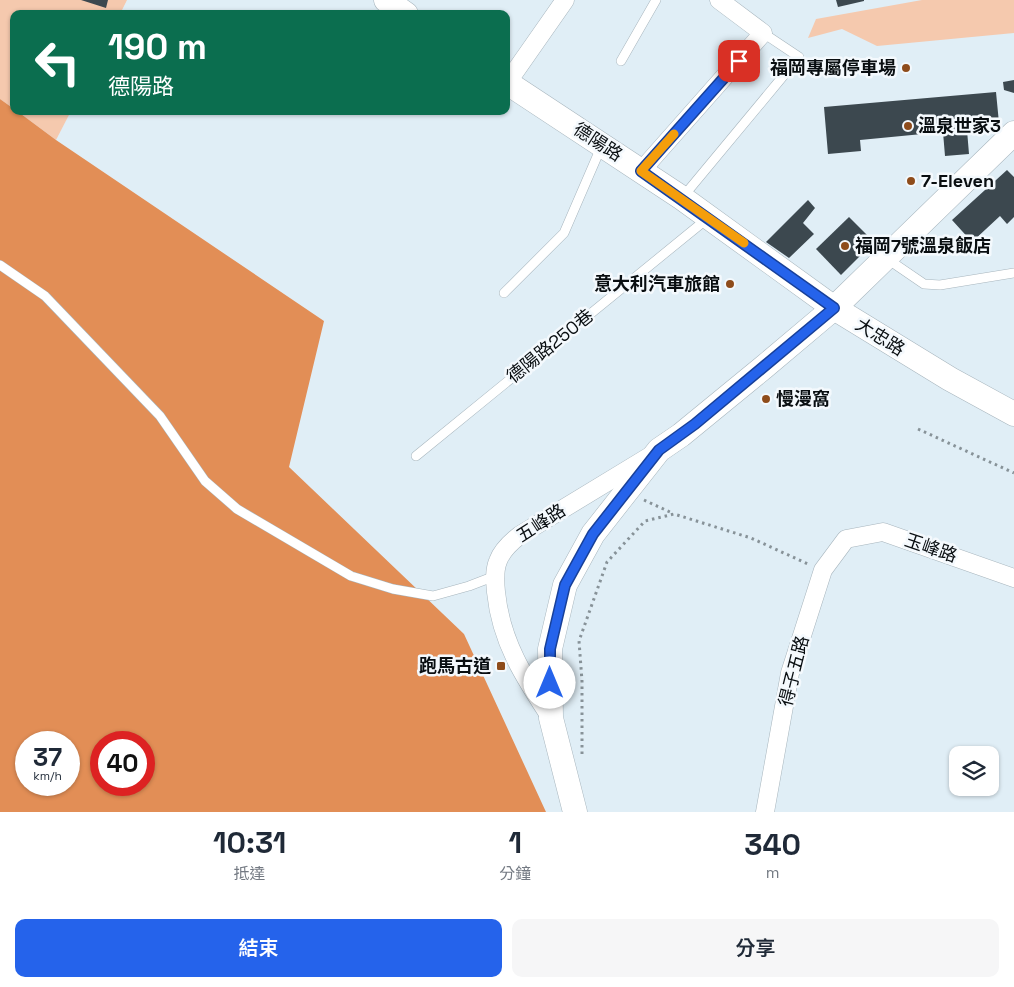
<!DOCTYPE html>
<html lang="zh-TW">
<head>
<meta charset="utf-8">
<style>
  :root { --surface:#fff; --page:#f6f6f7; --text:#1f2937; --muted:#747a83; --accent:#2563eb }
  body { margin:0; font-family:"Space Grotesk","Noto Sans TC",sans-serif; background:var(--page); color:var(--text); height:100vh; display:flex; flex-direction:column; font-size:19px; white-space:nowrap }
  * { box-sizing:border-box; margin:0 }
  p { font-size:16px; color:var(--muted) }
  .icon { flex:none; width:28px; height:28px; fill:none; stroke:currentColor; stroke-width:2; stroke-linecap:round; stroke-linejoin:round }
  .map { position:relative; height:812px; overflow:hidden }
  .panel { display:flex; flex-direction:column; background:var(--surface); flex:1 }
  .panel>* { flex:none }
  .banner { position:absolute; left:10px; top:10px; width:500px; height:105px; border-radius:10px; box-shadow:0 1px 4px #0004; background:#0b6e4f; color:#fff; overflow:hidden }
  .tools { position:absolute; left:949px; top:746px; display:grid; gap:10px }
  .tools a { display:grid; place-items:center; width:50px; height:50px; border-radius:10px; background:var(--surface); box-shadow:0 1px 4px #0004; font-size:25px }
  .speed { position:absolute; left:15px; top:731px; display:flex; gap:10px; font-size:25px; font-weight:700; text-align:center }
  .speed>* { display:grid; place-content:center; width:65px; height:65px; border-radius:50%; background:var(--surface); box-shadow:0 1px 4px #0004; line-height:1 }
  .speed small { font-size:12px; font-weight:400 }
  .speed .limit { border:8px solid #d22; background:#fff; color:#111 }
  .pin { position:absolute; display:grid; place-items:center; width:42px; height:42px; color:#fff; margin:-21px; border-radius:10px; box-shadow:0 2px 8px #0006 }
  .me { position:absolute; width:55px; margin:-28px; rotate:0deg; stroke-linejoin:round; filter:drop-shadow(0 0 4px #0008) }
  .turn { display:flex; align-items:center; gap:18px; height:105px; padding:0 15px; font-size:22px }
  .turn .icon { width:65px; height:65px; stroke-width:2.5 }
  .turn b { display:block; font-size:35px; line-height:42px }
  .eta { display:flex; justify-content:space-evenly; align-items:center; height:85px; text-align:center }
  .eta b { font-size:30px; font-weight:600; line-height:35px }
  .action { display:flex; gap:10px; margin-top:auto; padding:10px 15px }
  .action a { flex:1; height:58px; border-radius:10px; background:var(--accent); color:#fff; font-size:20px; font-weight:600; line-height:58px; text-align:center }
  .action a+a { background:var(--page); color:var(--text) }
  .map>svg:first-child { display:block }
  .green { fill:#f5c9ae }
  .forest { fill:#e28e56; fill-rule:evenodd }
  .building { fill:#3c484f }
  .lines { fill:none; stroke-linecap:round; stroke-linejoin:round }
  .lane-casing { stroke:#a7b5bd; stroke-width:10 }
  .street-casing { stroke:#a7b5bd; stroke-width:19 }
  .secondary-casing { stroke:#a7b5bd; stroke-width:25 }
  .path { stroke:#879298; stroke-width:3; stroke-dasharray:2.5 4; stroke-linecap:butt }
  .lane { stroke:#fff; stroke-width:9 }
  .street { stroke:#fff; stroke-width:18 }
  .secondary { stroke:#fff; stroke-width:24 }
  .route-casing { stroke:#184099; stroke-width:12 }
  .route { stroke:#2563eb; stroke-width:9 }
  .slow { stroke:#f59e0b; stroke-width:9 }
  .poi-dot { fill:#8e4c1b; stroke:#f4f9fd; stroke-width:2 }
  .labels { text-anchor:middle; stroke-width:5; stroke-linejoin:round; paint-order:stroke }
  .poi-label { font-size:18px; font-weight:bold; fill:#090e11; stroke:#f4f9fd; text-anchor:start }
  .street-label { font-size:18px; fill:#090e11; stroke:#f4f9fd }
</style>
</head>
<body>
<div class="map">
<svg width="1014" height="812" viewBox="0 0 1014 812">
  <rect width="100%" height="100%" fill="#e0eef6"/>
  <g class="green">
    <polygon points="0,0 127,0 120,14 14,14 14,109 0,99"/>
    <polygon points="922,0 1014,0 1014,33 877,46 842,29 808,38 816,19"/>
    <polygon points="17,111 71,111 56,140"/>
  </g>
  <path class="forest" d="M0,99L14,109V111H17L56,140L324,321L289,467L464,634L546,812H0ZM26,742H69V785H26ZM101,742H144V785H101Z"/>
  <g class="building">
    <polygon points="81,0 108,0 106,8"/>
    <polygon points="836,0 864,0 864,1 838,7"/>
    <polygon points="1014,80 1014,93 1004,90 1003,82"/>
    <polygon points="996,92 999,123 990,124 990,128 967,130 969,154 945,156 943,132 860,140 861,151 828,154 824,107"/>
    <polygon points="1007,170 1014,177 1014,217 1007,224 1000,216 972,242 952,220"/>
    <polygon points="808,200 815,208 803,223 814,234 789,258 766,242"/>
    <polygon points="849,217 874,242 841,275 816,249"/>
  </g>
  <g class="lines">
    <g class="lane-casing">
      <g id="lane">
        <polyline points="621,61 656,0"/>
        <polyline points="682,198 799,57 763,33"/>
        <polyline points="886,258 924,284 940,285 1014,273"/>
        <polyline points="0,265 45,296 160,416 205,481 237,509 351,576 393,589 433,596 469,586 495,576"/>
        <polyline points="504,293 564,233 602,145"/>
        <polyline points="416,456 708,218"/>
      </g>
    </g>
    <g class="street-casing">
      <g id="street">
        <polyline points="507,83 565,0"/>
        <polyline points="641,171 763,33 719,0"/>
        <path d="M551,718C524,677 501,642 496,592C495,582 494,571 498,561C502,550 511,542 520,535L650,456"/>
        <polyline points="765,812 790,673 823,570 846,539 883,532 1014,578"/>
      </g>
    </g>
    <g class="secondary-casing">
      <g id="secondary">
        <polyline points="386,0 406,14"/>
        <polyline points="506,82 682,198 834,308 950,379 1014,414"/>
        <polyline points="575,812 551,718 550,649 565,585 593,534 659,450 681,435 764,367 834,308 1014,133"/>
      </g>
    </g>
    <g class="path">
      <polyline points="918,429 1014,473"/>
      <polyline points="644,500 672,513"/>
      <polyline points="582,754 582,681 579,641 607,562 645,521 674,514 751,538 808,564"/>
    </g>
    <use href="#lane" class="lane"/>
    <use href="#street" class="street"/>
    <use href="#secondary" class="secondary"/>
  </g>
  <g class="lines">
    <g class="route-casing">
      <polyline id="route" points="550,683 550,649 565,585 593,534 659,450 695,424 834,308 641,171 739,61"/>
    </g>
    <use href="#route" class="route"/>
    <polyline class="slow" points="674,134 641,171 744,243"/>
  </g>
  <g class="poi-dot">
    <circle cx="906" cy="68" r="5"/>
    <circle cx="908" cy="126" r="5"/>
    <circle cx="911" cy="181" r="5"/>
    <circle cx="845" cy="246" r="5"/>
    <circle cx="730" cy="284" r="5"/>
    <circle cx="766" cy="399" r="5"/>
    <rect x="496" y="661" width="10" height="10" rx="2.5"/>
  </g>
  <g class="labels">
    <g class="poi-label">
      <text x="896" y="74" text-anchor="end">福岡專屬停車場</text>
      <text x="918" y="132">溫泉世家3</text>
      <text x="921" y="187">7-Eleven</text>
      <text x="855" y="252">福岡7號溫泉飯店</text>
      <text x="720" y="290" text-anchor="end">意大利汽車旅館</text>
      <text x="776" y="405">慢漫窩</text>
      <text x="491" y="672" text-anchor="end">跑馬古道</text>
    </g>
    <g class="street-label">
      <text transform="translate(598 142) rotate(33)" y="6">德陽路</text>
      <text transform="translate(880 337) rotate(32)" y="6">大忠路</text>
      <text transform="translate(550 346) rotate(-39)" y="6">德陽路250巷</text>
      <text transform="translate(541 523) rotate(-33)" y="6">五峰路</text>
      <text transform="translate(931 548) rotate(19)" y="6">玉峰路</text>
      <text transform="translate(794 671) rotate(-76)" y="6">得子五路</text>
    </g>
  </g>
</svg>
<div class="tools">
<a><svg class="icon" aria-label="layers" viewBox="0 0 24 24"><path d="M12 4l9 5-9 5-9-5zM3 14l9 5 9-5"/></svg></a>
</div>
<div class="speed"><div>37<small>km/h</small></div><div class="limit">40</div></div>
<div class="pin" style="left:739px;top:61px;background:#d93025"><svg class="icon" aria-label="arrive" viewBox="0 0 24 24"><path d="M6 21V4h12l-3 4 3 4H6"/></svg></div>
<svg class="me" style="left:550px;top:683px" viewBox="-20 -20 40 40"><circle r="19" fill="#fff"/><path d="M0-13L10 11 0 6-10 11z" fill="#2563eb"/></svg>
<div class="banner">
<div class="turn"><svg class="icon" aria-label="left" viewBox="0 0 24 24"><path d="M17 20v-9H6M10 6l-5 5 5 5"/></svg><div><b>190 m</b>德陽路</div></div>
</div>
</div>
<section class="panel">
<div class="eta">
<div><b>10:31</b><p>抵達</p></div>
<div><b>1</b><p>分鐘</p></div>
<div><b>340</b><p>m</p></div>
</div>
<div class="action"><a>結束</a><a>分享</a></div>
</section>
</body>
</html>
